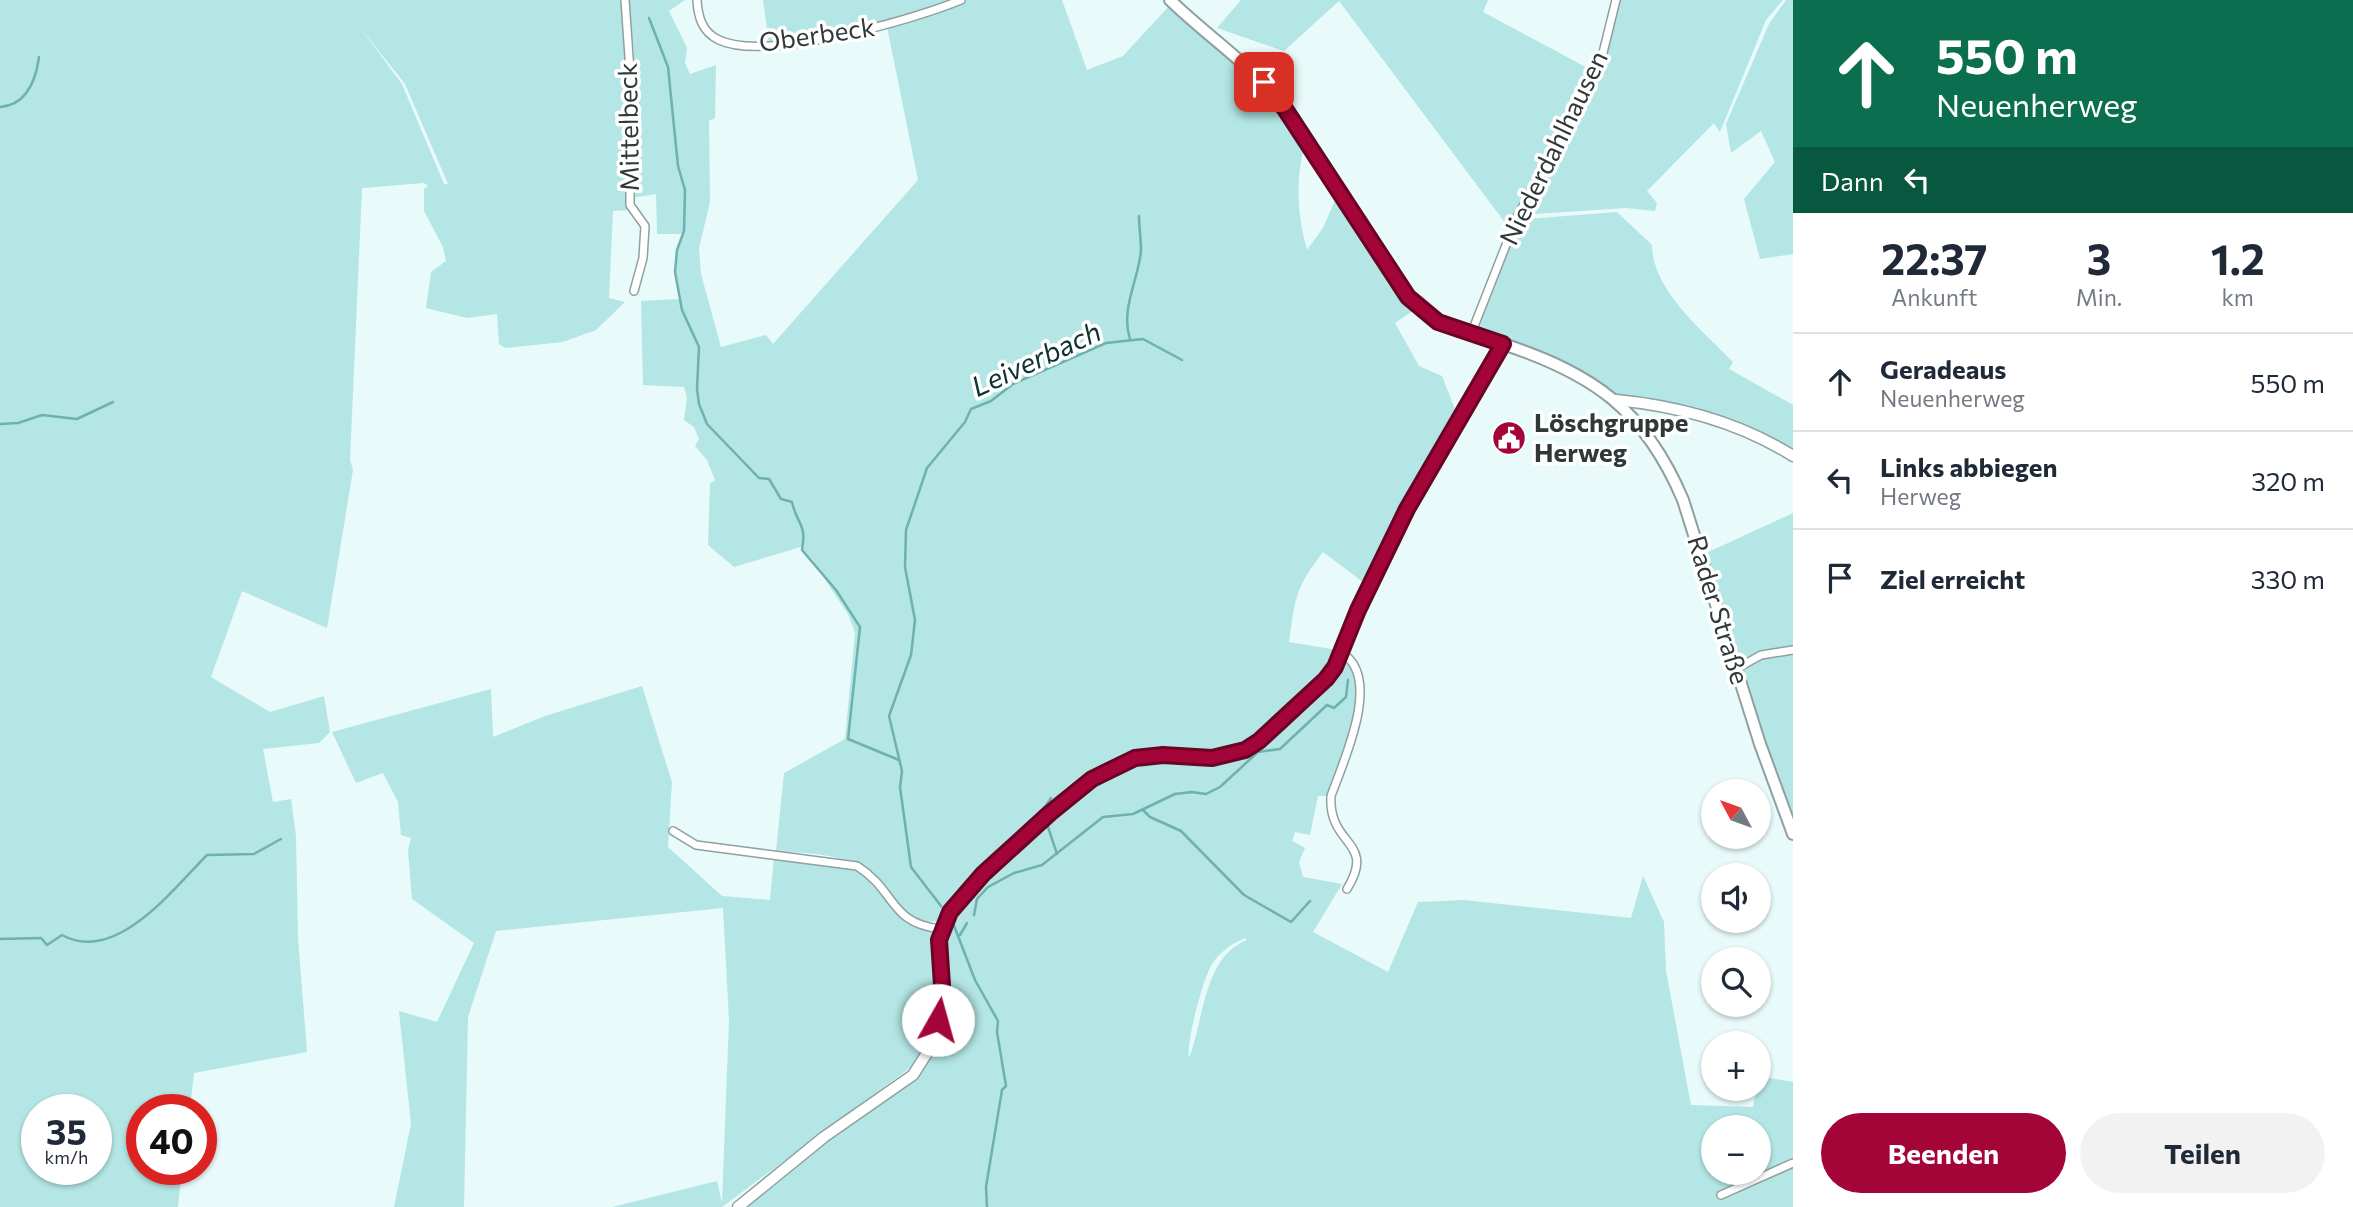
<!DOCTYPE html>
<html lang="de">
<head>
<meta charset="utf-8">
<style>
  :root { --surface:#fff; --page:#f2f2f3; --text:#1f2937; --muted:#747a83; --line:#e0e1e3; --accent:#a30538 }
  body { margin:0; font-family:Commissioner,sans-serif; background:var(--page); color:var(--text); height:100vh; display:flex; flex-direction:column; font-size:26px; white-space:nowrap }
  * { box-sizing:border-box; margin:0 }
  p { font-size:23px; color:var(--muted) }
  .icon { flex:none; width:38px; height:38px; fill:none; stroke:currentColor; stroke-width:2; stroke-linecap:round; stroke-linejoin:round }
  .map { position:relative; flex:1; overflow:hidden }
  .panel { display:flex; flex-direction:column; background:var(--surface); width:560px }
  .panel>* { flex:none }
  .hud { background:#0b6e4f; color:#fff; overflow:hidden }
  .needle { width:46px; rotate:311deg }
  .tools { position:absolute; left:1701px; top:779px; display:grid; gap:14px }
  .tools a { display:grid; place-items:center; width:70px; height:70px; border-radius:50%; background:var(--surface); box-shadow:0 2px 5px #0004; font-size:35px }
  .speed { position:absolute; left:21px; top:1094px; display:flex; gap:14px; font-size:35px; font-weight:700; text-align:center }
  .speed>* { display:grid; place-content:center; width:91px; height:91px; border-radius:50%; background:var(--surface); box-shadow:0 2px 5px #0004; line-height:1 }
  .speed small { font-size:18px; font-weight:400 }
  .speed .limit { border:10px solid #d22; background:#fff; color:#111 }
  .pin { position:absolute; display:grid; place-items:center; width:60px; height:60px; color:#fff; margin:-30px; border-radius:14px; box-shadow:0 4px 10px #0006 }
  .me { position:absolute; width:77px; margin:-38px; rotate:7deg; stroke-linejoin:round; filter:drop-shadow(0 0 5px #0008) }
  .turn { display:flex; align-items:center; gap:24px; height:147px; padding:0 28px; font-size:32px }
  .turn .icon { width:91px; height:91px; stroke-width:2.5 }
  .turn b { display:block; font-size:49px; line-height:60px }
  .then { display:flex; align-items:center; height:66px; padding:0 28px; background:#0003; gap:14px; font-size:26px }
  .eta { display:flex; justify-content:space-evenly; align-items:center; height:119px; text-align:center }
  .eta b { font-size:42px; font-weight:700; line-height:49px }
  .button { display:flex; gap:14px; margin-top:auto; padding:14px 28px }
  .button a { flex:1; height:80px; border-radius:42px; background:var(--accent); color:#fff; font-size:28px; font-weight:700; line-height:80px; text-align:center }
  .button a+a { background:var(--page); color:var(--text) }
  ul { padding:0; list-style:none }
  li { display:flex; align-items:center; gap:21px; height:98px; padding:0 28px; border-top:2px solid var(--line) }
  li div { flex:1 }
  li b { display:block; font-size:26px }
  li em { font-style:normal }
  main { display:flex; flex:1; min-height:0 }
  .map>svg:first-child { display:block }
  .green { fill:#b3e6e4; fill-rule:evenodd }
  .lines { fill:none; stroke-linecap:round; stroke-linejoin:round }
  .stream { stroke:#6fb1af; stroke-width:2.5 }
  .street-casing { stroke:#8fa09f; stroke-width:10 }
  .secondary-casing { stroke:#8fa09f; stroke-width:13 }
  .primary-casing { stroke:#8fa09f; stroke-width:14 }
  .street { stroke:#fff; stroke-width:7 }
  .secondary { stroke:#fff; stroke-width:10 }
  .primary { stroke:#fff; stroke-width:10 }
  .route-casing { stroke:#6a0324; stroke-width:18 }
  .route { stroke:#a30538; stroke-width:12 }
  .labels { text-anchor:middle; stroke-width:7; stroke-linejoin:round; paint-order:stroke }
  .street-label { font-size:26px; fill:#313838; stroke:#fff }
  .poi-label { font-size:26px; font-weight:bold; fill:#313838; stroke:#fff; text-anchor:start }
  .water-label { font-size:28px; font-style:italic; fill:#103231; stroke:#fff }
</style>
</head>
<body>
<main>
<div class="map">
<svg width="1793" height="1207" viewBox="0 0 1793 1207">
  <rect width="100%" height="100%" fill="#e8faf9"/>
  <g class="green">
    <path d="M0,0H624L629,70L630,210L613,211L609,298L625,302L596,330L563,342L505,348L499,344L497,314L467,318L426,308L431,272L446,261L443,247L424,211V189L428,186L424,183L362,188L350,460L353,470L327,628L242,591L211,677L270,712L324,696L330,732L319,743L263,749L273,802L291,799L296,836L298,938L307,1052L194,1073L190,1109L142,1110V1169H182L178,1207H0ZM359,26L405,84L448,184H444L402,84ZM37,1110H96V1169H37Z"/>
    <path d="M627,0H685L669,11L687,48L685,63L690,74L716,65L715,118L709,121L710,202L699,248L701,274L721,347L766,335L773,344L918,180L887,27L964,0H1062L1087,70L1123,56L1171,4L1262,83L1305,144C1295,181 1297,213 1307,250L1323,228L1338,193L1417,308L1395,323L1419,366L1442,376L1458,417L1401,509L1367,585L1323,552C1295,588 1295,599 1289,642L1337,650C1321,687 1257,745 1215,749C1199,751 1182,747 1166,746C1136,746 1115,758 1092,775L1093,781L1140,760L1247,753L1345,660C1377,692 1342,761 1330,796H1318L1310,835L1295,832L1292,841L1305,848L1299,862L1303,877L1342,884L1313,932L1388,972L1418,902L1464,900L1631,918L1643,876L1664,922L1666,971L1691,1105L1753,1107L1759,1076L1793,1082V1207H744L861,1113L916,1077L943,1011L942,950L946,924C938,920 920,922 908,919C899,906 891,890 879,879C853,853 811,854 776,851L784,773L845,739L855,633L848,614L810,557L803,553L804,546L734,567L708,545L710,484L715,480L707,460L695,446L699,439L694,427L684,420L687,398L684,387L643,385L641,301L679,299L675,262L682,234H657L656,194L632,198L634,50ZM1245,938L1247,940C1203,957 1204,1021 1189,1058C1186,1043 1202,982 1211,966C1218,953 1231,944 1245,938ZM1713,1127H1759V1172H1713Z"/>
    <polygon points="763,0 957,0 887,25 769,44"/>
    <polygon points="1241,0 1488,0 1483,12 1595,72 1509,228 1339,1 1284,51 1217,28"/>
    <polygon points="1617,0 1783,0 1766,20 1720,132 1714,123 1647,191 1657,203 1655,211 1626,208 1519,215 1601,68"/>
    <polygon points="1786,0 1793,0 1793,254 1760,259 1744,199 1775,162 1761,131 1731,153 1726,124 1769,24"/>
    <path d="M1617,212L1652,245C1652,290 1703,331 1733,362L1729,369L1793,405V454L1741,427L1616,398L1607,391L1472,333L1516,220Z"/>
    <polygon points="1793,513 1793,830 1702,555"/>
    <polygon points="642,686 672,782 668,847 722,896 770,900 774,858 857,868 876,883 906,923 935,932 938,1011 919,1061 722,1207 612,1207 717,1181 722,1203 729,1020 723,908 496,931 468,1017 464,1207 394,1207 411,1124 399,1011 437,1022 474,943 412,899 408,850 411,838 401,835 398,802 383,773 356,783 332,732 491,689 493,737 545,716"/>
  </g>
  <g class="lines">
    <g class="stream">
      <path d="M649,18L668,67L678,166L685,190L684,231L677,250L675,272L682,310L699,347L697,389L699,404L707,424L759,478L769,479L781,499L792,502C797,525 807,523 802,550L836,590L860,627L848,739L899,760"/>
      <path d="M0,107C28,105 36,79 39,57"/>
      <path d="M1130,339C1120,309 1139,279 1141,250C1141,239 1139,227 1139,216"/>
      <polyline points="0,424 18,423 42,415 77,419 113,402"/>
      <polyline points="1045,807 1051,798"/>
      <polyline points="1143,810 1150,817 1181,831 1244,895 1291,922 1310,901"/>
      <polyline points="1047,824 1057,854"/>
      <polyline points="941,906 911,867 900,787 902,771 889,716 911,655 915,620 905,567 906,530 927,468 965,422 971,409 991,401 1013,384 1106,343 1143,339 1182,360"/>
      <polyline points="974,915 977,899 988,887 1014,873 1042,865 1103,817 1133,814 1175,794 1192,792 1206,794 1220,787 1258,752 1280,749 1327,705 1334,708 1346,697 1348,680"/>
      <polyline points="953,923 975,980 998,1021 997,1032 1006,1086 1002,1090 986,1187 987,1207"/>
      <polyline points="960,935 967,923"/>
      <path d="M0,939L41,938L47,945L62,935C116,965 174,888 207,855L254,854L281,839"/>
    </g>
    <g class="street-casing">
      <g id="street">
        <polyline points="625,0 630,71 630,205 645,226 643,258 634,291"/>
        <path d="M697,0C698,17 702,32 719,40C765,62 913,20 961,0"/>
        <polyline points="1471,334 1517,217 1599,69 1616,0"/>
        <path d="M1342,653C1383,678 1343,762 1331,796C1328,847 1377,840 1347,889"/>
        <polyline points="1736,669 1761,655 1793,650"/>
        <path d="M673,831L696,845L857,866C897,891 888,923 941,929"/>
        <polyline points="1721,1195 1793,1163"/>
      </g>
    </g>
    <g class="secondary-casing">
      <g id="secondary">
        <path d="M1616,400C1679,406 1739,422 1793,456"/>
        <path d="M738,1207L824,1137L913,1075L927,1053L941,1010L939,940C949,895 992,869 1023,839C1056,808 1089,771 1135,759C1171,749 1211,767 1246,749C1276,735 1302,702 1326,679L1335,667L1358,610L1407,509L1503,344"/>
      </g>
    </g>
    <g class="primary-casing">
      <path id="primary" d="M1170,0C1208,37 1252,65 1285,108C1318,154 1346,204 1377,251C1390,271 1402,294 1421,310C1444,329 1475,334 1503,344C1594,374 1645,410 1683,500L1760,744L1793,834"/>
    </g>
    <use href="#street" class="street"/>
    <use href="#secondary" class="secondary"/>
    <use href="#primary" class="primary"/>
  </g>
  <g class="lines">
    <g class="route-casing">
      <polyline id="route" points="938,1020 942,985 939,940 950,912 983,874 1050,813 1092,779 1135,758 1163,755 1212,758 1245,750 1259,741 1326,679 1335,667 1358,610 1407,509 1503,344 1438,322 1408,297 1285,109 1264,82"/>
    </g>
    <use href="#route" class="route"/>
  </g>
  <defs>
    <g id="civic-disc" transform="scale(1.75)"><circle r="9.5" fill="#a30538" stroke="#fff"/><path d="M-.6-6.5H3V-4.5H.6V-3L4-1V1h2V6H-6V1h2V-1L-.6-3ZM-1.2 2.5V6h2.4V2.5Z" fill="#fff"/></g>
  </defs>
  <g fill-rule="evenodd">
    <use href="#civic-disc" x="1509" y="438"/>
  </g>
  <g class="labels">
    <g class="street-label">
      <text transform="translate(817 35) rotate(-8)" y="9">Oberbeck</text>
      <text transform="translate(629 127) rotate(-91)" y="9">Mittelbeck</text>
      <text transform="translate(1554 148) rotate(-64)" y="9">Niederdahlhausen</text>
      <text transform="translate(1718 610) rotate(73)" y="9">Rader Straße</text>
    </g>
    <g class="poi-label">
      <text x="1534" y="432">Löschgruppe<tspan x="1534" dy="30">Herweg</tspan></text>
    </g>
    <g class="water-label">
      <text transform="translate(1036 359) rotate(-25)" y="10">Leiverbach</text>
    </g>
  </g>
</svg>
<div class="tools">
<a><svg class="needle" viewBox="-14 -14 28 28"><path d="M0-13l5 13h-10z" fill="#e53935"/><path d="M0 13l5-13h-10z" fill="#747a83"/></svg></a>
<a><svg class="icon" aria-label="sound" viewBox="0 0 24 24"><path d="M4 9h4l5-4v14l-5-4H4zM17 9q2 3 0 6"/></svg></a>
<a><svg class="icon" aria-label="search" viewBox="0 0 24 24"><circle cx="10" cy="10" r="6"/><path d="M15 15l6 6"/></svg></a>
<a>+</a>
<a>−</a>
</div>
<div class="speed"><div>35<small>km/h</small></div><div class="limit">40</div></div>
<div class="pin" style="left:1264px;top:82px;background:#d93025"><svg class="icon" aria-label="arrive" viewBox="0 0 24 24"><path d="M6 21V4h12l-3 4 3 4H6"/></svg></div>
<svg class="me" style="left:938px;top:1020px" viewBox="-20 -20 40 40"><circle r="19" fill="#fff"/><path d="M0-13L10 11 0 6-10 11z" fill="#a30538"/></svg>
</div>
<section class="panel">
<div class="hud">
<div class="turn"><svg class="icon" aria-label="ahead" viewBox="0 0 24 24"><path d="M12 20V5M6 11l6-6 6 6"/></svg><div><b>550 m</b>Neuenherweg</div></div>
<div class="then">Dann<svg class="icon" aria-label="left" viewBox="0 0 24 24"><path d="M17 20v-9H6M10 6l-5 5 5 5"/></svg></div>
</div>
<div class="eta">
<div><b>22:37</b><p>Ankunft</p></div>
<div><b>3</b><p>Min.</p></div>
<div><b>1.2</b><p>km</p></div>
</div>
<ul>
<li><svg class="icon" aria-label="ahead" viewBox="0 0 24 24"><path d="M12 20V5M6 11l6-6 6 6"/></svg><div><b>Geradeaus</b><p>Neuenherweg</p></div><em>550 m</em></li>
<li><svg class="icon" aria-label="left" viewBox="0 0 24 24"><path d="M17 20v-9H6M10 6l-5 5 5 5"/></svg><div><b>Links abbiegen</b><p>Herweg</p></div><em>320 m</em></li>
<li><svg class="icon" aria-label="arrive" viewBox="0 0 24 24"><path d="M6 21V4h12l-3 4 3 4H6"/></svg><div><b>Ziel erreicht</b></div><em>330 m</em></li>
</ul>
<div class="button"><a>Beenden</a><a>Teilen</a></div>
</section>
</main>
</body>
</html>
